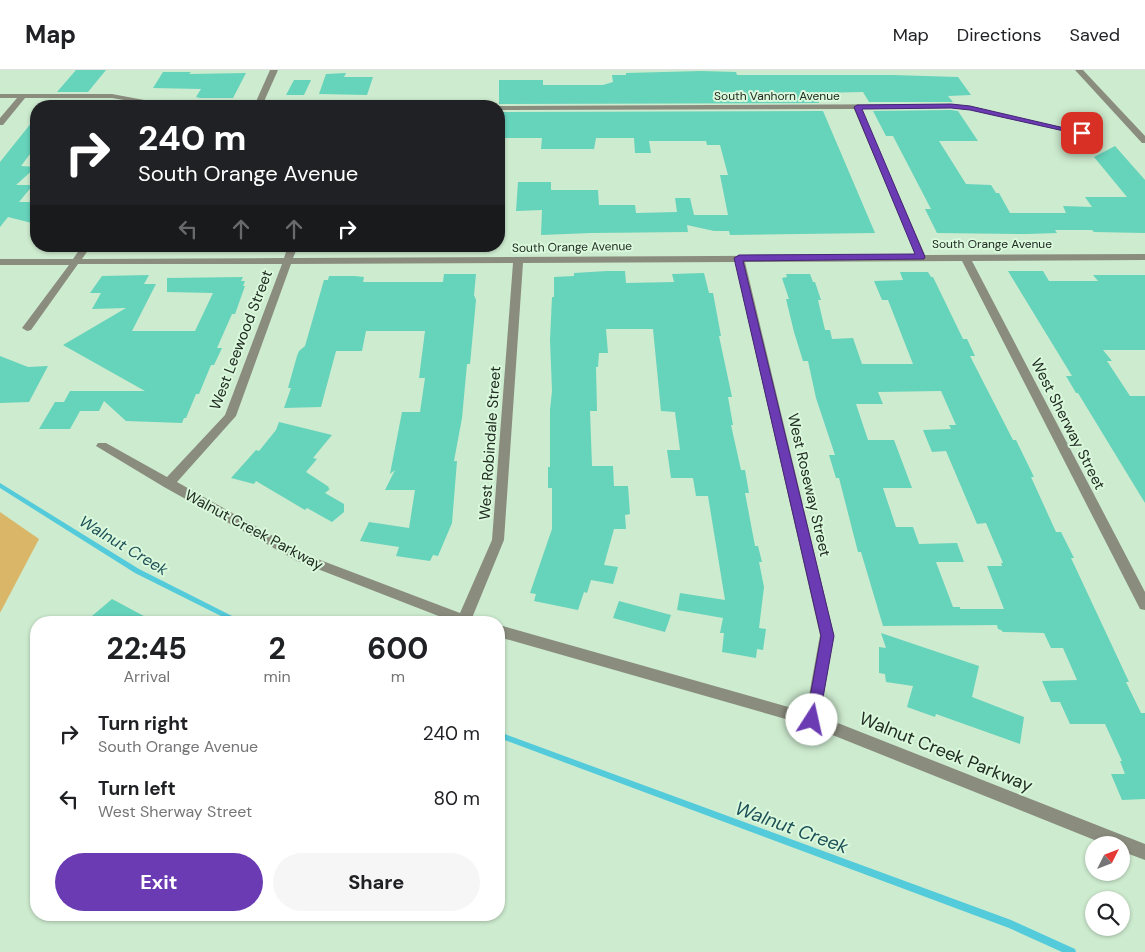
<!DOCTYPE html>
<html lang="en">
<head>
<meta charset="utf-8">
<style>
  :root { --surface:#fff; --page:#f6f6f6; --text:#202124; --muted:#757577; --line:#e0e0e0; --accent:#6a3bb3 }
  body { margin:0; font-family:"DM Sans",sans-serif; background:var(--page); color:var(--text); height:100vh; display:flex; flex-direction:column; font-size:19px; white-space:nowrap }
  * { box-sizing:border-box; margin:0 }
  p { font-size:16px; color:var(--muted) }
  .icon { flex:none; width:28px; height:28px; fill:none; stroke:currentColor; stroke-width:2; stroke-linecap:round; stroke-linejoin:round }
  .map { position:relative; flex:1; overflow:hidden }
  .panel { position:absolute; left:30px; top:546px; width:475px; height:305px; display:flex; flex-direction:column; background:var(--surface); border-radius:20px; box-shadow:0 1px 4px #0004 }
  .panel>* { flex:none }
  .hud { position:absolute; left:30px; top:30px; width:475px; height:152px; border-radius:20px; box-shadow:0 1px 4px #0004; background:#202124; color:#fff; overflow:hidden }
  .needle { width:32px; rotate:48deg }
  .fabs { position:absolute; left:1085px; top:766px; display:grid; gap:10px }
  .fabs a { display:grid; place-items:center; width:45px; height:45px; border-radius:50%; background:var(--surface); box-shadow:0 1px 4px #0004; font-size:25px }
  .pin { position:absolute; display:grid; place-items:center; width:42px; height:42px; color:#fff; margin:-21px; border-radius:10px; box-shadow:0 2px 8px #0006 }
  .me { position:absolute; width:55px; margin:-28px; rotate:10deg; stroke-linejoin:round; filter:drop-shadow(0 0 4px #0008) }
  .turn { display:flex; align-items:center; gap:18px; height:105px; padding:0 25px; font-size:22px }
  .turn .icon { width:65px; height:65px; stroke-width:2.5 }
  .turn b { display:block; font-size:35px; line-height:42px }
  .lanes { display:flex; align-items:center; height:48px; padding:0 25px; background:#0003; justify-content:center; gap:25px; direction:ltr }
  .lanes .off { opacity:.35 }
  .eta { display:flex; justify-content:space-evenly; align-items:center; height:85px; text-align:center }
  .eta b { font-size:30px; font-weight:700; line-height:35px }
  .action { display:flex; gap:10px; margin-top:auto; padding:10px 25px }
  .action a { flex:1; height:58px; border-radius:30px; background:var(--accent); color:#fff; font-size:20px; font-weight:700; line-height:58px; text-align:center }
  .action a+a { background:var(--page); color:var(--text) }
  ul { padding:0; list-style:none }
  li { display:flex; align-items:center; gap:15px; height:65px; padding:0 25px }
  li div { flex:1 }
  li b { display:block; font-size:19px }
  li em { font-style:normal }
  header { display:flex; align-items:center; gap:30px; box-sizing:border-box; height:70px; padding:0 25px; background:var(--surface); border-bottom:1px solid var(--line) }
  header strong { font-size:24px }
  nav { display:flex; gap:28px; margin-inline-start:auto; font-size:18px }
  .map>svg:first-child { display:block }
  .green { fill:#dab768 }
  .lines { fill:none; stroke-linecap:round; stroke-linejoin:round }
  .stream { fill:#54cbda; fill-rule:evenodd }
  .building { fill:#66d3bb; fill-rule:evenodd }
  .minor { fill:#8a8d7e; fill-rule:evenodd }
  .route { fill:#6a3bb3; stroke:#452674 }
  .labels { text-anchor:middle; stroke-width:4; stroke-linejoin:round; paint-order:stroke }
  .far-street-label { font-size:12px; fill:#202b21; stroke:#daf8dc }
  .street-label { font-size:15px; fill:#202b21; stroke:#daf8dc }
  .water-label { font-size:16px; font-style:italic; fill:#1d5157; stroke:#daf8dc }
  .near-street-label { font-size:18px; fill:#202b21; stroke:#daf8dc }
  .near-water-label { font-size:19px; font-style:italic; fill:#1d5157; stroke:#daf8dc }
</style>
</head>
<body>
<header>
<strong>Map</strong>
<nav><a>Map</a><a>Directions</a><a>Saved</a></nav>
</header>
<div class="map">
<svg width="1145" height="882" viewBox="0 0 1145 882">
  <rect width="100%" height="100%" fill="#cdebcf"/>
  <polygon class="green" points="0,442 39,469 0,543"/>
  <g class="lines">
    <g class="stream">
      <polygon points="0,413 139,499 240,550 241,552 233,552 135,503 0,418"/>
      <polygon points="499,662 1011,850 1075,879 1076,882 1062,882 1009,858 499,668"/>
    </g>
  </g>
  <g class="building">
    <polygon points="76,0 106,0 88,22 57,22"/>
    <polygon points="701,1 736,2 737,5 893,5 958,7 971,25 948,26 953,32 869,32 863,22 815,23 819,33 499,34 499,10 543,10 543,15 603,15 613,12 612,5 626,5 626,3"/>
    <polygon points="163,2 191,2 189,4 246,3 233,28 200,28 196,27 201,19 153,18"/>
    <polygon points="346,3 344,7 373,7 367,25 319,24 326,4"/>
    <polygon points="294,10 311,10 304,25 286,25"/>
    <polygon points="50,30 82,30 77,36 44,36"/>
    <polygon points="951,40 958,41 978,71 939,71 966,114 991,115 996,123 999,123 1010,143 1066,143 1063,136 1092,137 1085,127 1127,127 1094,87 1115,76 1145,110 1145,163 1094,162 1092,160 1055,160 1057,163 1027,164 937,163 925,139 931,139 893,66 886,66 873,41"/>
    <polygon points="823,41 875,163 730,165 729,161 714,161 687,155 688,162 591,163 541,165 542,140 516,141 518,112 551,112 551,120 598,120 599,135 635,135 636,143 677,142 675,128 690,128 694,145 728,145 720,105 728,105 720,75 707,75 706,71 649,71 651,83 635,83 634,68 596,68 594,79 541,79 542,68 499,68 499,42"/>
    <polygon points="36,47 36,76 21,96 36,97 16,115 33,115 19,132 36,132 36,154 8,147 0,157 0,92"/>
    <polygon points="607,201 625,201 626,213 674,212 672,204 704,203 709,223 713,223 721,266 719,266 732,327 728,327 733,355 731,355 741,400 745,400 749,423 745,423 755,476 758,476 762,492 759,492 764,517 759,558 766,559 763,580 757,579 756,588 722,582 724,563 720,563 723,548 677,540 680,523 725,530 708,426 696,426 693,408 671,408 667,380 680,380 675,342 661,341 653,259 606,259 608,283 599,283 598,297 596,297 597,341 590,341 592,396 613,396 614,416 628,416 630,444 625,445 626,459 614,459 604,495 618,497 613,514 591,510 587,523 584,522 578,540 534,531 536,524 530,523 552,459 552,418 548,418 548,397 550,397 550,340 552,321 550,270 552,227 554,227 554,207 574,206 574,203"/>
    <polygon points="1008,201 1043,201 1049,211 1098,211 1093,205 1145,205 1145,280 1103,280 1112,291 1107,291 1130,326 1145,326 1145,433 1078,323 1076,323 1066,306 1072,306"/>
    <path d="M900,202H928L931,207H933L963,269H967L975,286H970L1013,370H1016L1034,407H1031L1056,462H1061L1074,488H1071L1129,612H1126L1141,643H1145V729L1122,730L1111,704H1125L1120,691H1122L1105,654H1070L1060,632H1051L1042,611L1077,610L1063,578H1051L1044,563L1003,562L1001,560L998,559L997,555L883,556L861,482H858L839,408H836L829,385H835L816,328L808,291H803L794,262L786,229H789L782,208L787,207L786,204H810L813,212H815L821,230H818L825,260H830L832,269L853,268L862,294H913L888,230H882L874,211L903,210ZM941,321L956,355H949L951,359L923,360L932,382L946,381L977,454L986,453L1003,493H1001L1002,496H987L1004,539H960V537H953L936,492H964L957,473L919,474L913,457H896L883,418H912L894,370H868L856,334H883L878,322Z"/>
    <polygon points="444,204 476,204 474,225 476,230 470,294 467,294 462,348 454,391 457,391 452,453 438,486 433,485 430,491 396,486 399,477 360,471 369,452 409,458 415,420 385,420 395,400 390,404 402,342 420,342 425,308 419,308 425,261 366,261 362,281 336,281 321,337 284,338 291,318 288,318 297,286 299,281 305,276 324,210 328,210 329,206 354,206 364,207 363,212 443,212"/>
    <polygon points="149,205 144,214 156,214 132,261 195,261 213,223 167,222 167,208 243,207 241,211 245,211 243,216 245,216 235,244 232,244 217,278 222,278 214,295 211,295 199,324 196,324 186,348 184,348 182,353 126,351 104,331 99,341 80,341 70,359 39,359 55,332 64,332 70,321 145,321 63,275 126,238 92,239 101,223 90,223 102,206"/>
    <polygon points="0,286 28,297 48,296 29,332 0,333"/>
    <polygon points="279,352 332,365 313,388 317,389 306,402 329,417 328,418 330,419 325,423 344,434 344,442 332,452 307,438 305,440 256,411 254,414 231,408 256,380 259,381 276,360"/>
    <polygon points="112,529 155,552 85,552"/>
    <polygon points="619,531 671,545 665,562 613,548"/>
    <polygon points="881,563 979,596 972,627 1024,647 1020,674 936,644 935,647 907,637 913,616 886,612 885,604 879,603 879,577 886,578"/>
  </g>
  <g class="lines">
    <g class="minor">
      <polygon points="270,0 278,0 262,36 254,36"/>
      <polygon points="1075,0 1083,0 1145,66 1145,73 1142,73"/>
      <polygon points="0,24 112,24 176,36 160,36 112,28 25,28 3,55 0,55 0,48 17,28 0,28"/>
      <path d="M951,34L970,36L1086,63L1082,65L970,40L951,38L861,39L925,185L1145,184V190L972,191L1145,522V540L1140,539L1138,535L962,191L745,192L834,565L820,646L1145,774V790L1121,781V775H1107L810,656L499,567V555L806,642L820,565L735,192L523,193L504,470L472,548L475,552H454L297,491L164,417L96,376L98,373H106L167,407L225,345L282,194H78L31,260L27,261L22,258L69,195H0V189H73L82,176H91L82,189L284,188L288,176H298L293,188L916,185L854,39L499,40V36H497ZM513,193L492,470L460,543L307,485L177,412L236,346L291,194Z"/>
    </g>
  </g>
  <polygon class="route" points="951,34 970,36 1086,63 1082,65 970,40 951,38 862,39 925,187 924,189 743,191 834,566 819,650 817,654 812,656 808,654 806,650 821,566 734,188 739,185 915,184 854,37 857,35"/>
  <g class="labels">
    <g class="far-street-label">
      <text x="777" y="30">South Vanhorn Avenue</text>
      <text x="992" y="178">South Orange Avenue</text>
      <text transform="translate(572 177) rotate(-1)" y="4">South Orange Avenue</text>
    </g>
    <g class="street-label">
      <text transform="translate(241 270) rotate(-69)" y="5">West Leewood Street</text>
      <text transform="translate(1068 354) rotate(63)" y="5">West Sherway Street</text>
      <text transform="translate(490 373) rotate(-86)" y="5">West Robindale Street</text>
      <text transform="translate(809 415) rotate(77)" y="5">West Roseway Street</text>
      <text transform="translate(254 460) rotate(28)" y="5">Walnut Creek Parkway</text>
    </g>
    <g class="water-label">
      <text transform="translate(124 475) rotate(31)" y="6">Walnut Creek</text>
    </g>
    <g class="near-street-label">
      <text transform="translate(946 682) rotate(22)" y="6">Walnut Creek Parkway</text>
    </g>
    <g class="near-water-label">
      <text transform="translate(792 757) rotate(20)" y="7">Walnut Creek</text>
    </g>
  </g>
</svg>
<div class="fabs">
<a><svg class="needle" viewBox="-14 -14 28 28"><path d="M0-13l5 13h-10z" fill="#e53935"/><path d="M0 13l5-13h-10z" fill="#757577"/></svg></a>
<a><svg class="icon" aria-label="search" viewBox="0 0 24 24"><circle cx="10" cy="10" r="6"/><path d="M15 15l6 6"/></svg></a>
</div>
<div class="pin" style="left:1082px;top:63px;background:#d93025"><svg class="icon" aria-label="arrive" viewBox="0 0 24 24"><path d="M6 21V4h12l-3 4 3 4H6"/></svg></div>
<svg class="me" style="left:812px;top:650px" viewBox="-20 -20 40 40"><circle r="19" fill="#fff"/><path d="M0-13L10 11 0 6-10 11z" fill="#6a3bb3"/></svg>
<div class="hud">
<div class="turn"><svg class="icon" aria-label="right" viewBox="0 0 24 24"><path d="M7 20v-9h11M14 6l5 5-5 5"/></svg><div><b>240 m</b>South Orange Avenue</div></div>
<div class="lanes"><svg class="icon off" aria-label="left" viewBox="0 0 24 24"><path d="M17 20v-9H6M10 6l-5 5 5 5"/></svg><svg class="icon off" aria-label="ahead" viewBox="0 0 24 24"><path d="M12 20V5M6 11l6-6 6 6"/></svg><svg class="icon off" aria-label="ahead" viewBox="0 0 24 24"><path d="M12 20V5M6 11l6-6 6 6"/></svg><svg class="icon" aria-label="right" viewBox="0 0 24 24"><path d="M7 20v-9h11M14 6l5 5-5 5"/></svg></div>
</div>
<section class="panel">
<div class="eta">
<div><b>22:45</b><p>Arrival</p></div>
<div><b>2</b><p>min</p></div>
<div><b>600</b><p>m</p></div>
</div>
<ul>
<li><svg class="icon" aria-label="right" viewBox="0 0 24 24"><path d="M7 20v-9h11M14 6l5 5-5 5"/></svg><div><b>Turn right</b><p>South Orange Avenue</p></div><em>240 m</em></li>
<li><svg class="icon" aria-label="left" viewBox="0 0 24 24"><path d="M17 20v-9H6M10 6l-5 5 5 5"/></svg><div><b>Turn left</b><p>West Sherway Street</p></div><em>80 m</em></li>
</ul>
<div class="action"><a>Exit</a><a>Share</a></div>
</section>
</div>
</body>
</html>
